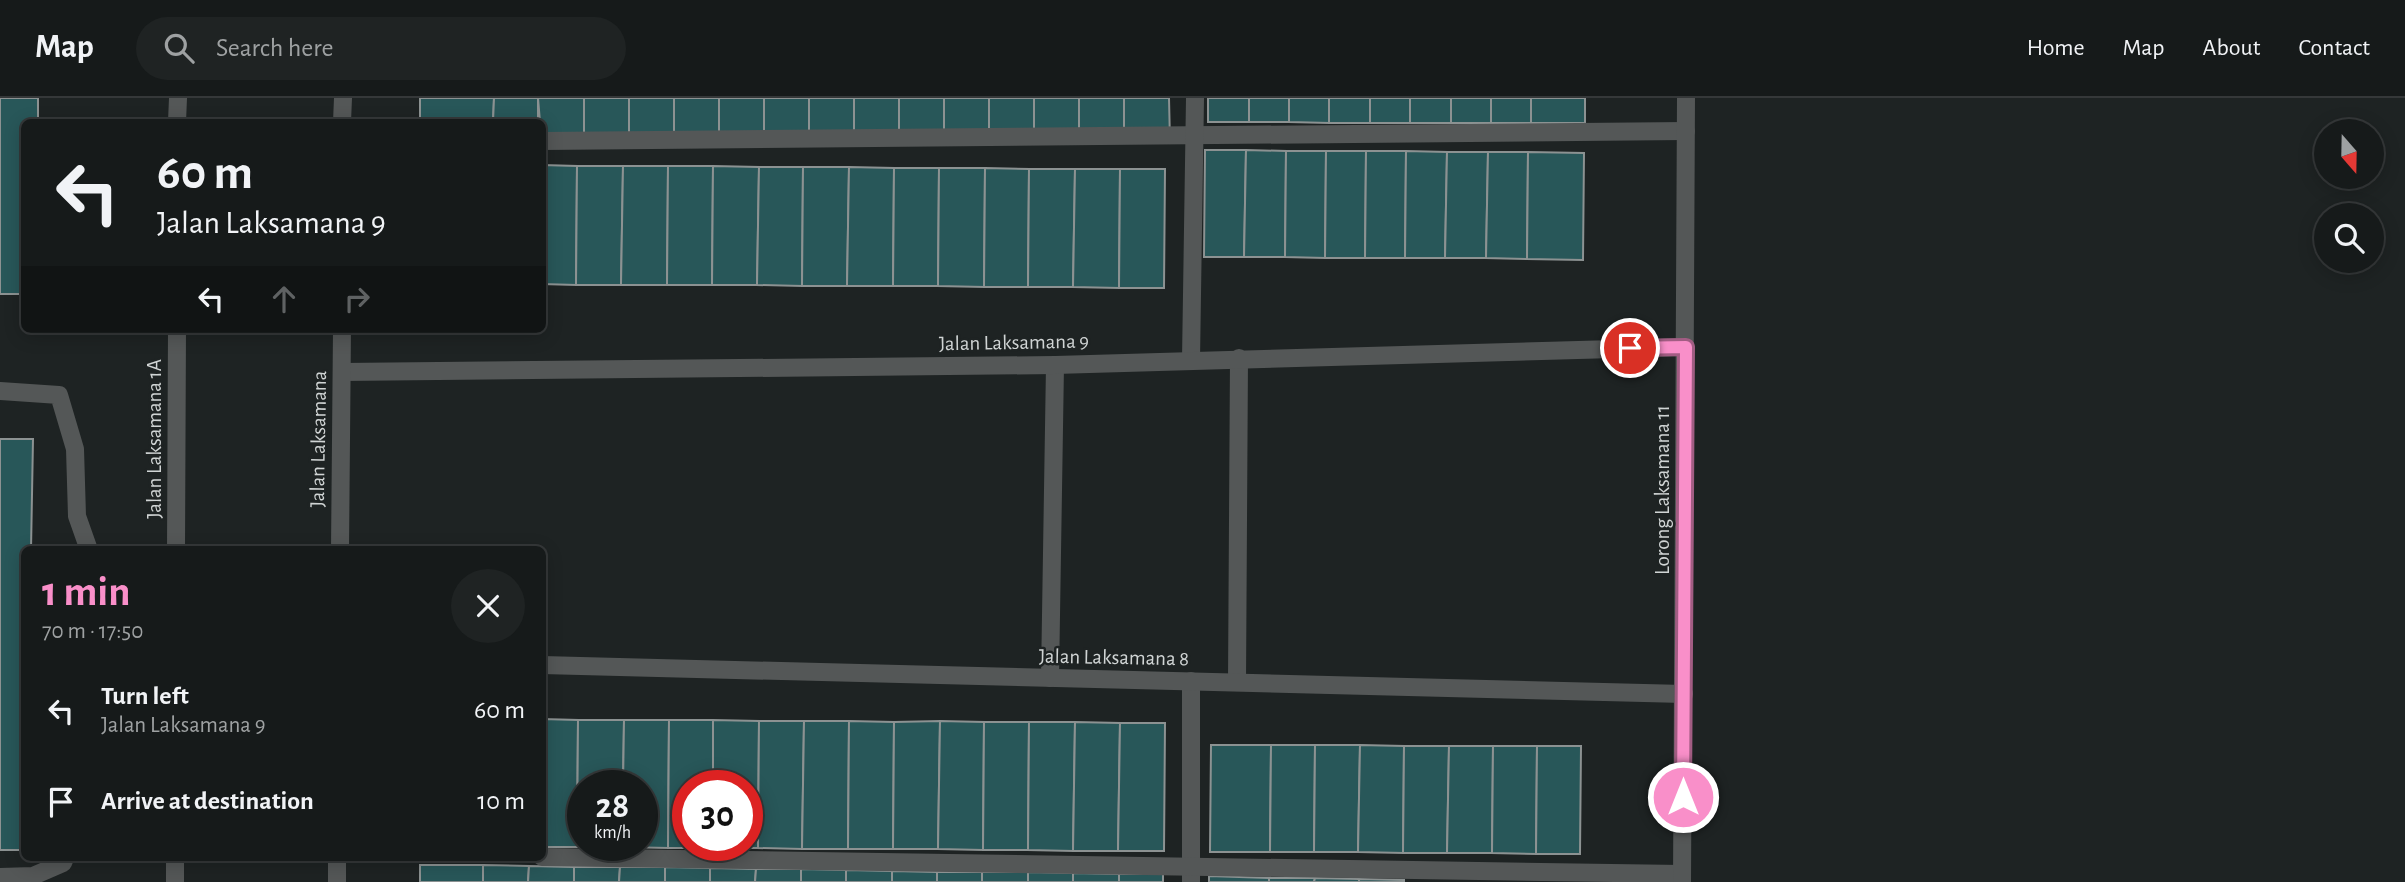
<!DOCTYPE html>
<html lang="en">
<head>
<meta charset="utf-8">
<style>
  :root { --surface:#161a1a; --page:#1f2323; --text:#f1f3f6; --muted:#9ea1a2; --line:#353839; --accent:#f98fc9 }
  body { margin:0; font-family:"Alegreya Sans",sans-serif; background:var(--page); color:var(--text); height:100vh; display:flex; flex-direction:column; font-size:26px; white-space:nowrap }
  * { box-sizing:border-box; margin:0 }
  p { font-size:23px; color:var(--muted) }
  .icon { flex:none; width:38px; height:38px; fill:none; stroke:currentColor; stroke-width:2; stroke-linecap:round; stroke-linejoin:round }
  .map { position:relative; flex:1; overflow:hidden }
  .details { position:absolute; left:21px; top:448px; width:525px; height:315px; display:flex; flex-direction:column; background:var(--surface); border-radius:10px; box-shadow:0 4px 18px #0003,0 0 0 2px var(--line) }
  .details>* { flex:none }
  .guide { position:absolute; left:21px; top:21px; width:525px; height:214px; border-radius:10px; box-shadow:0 4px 18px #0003,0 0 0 2px var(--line); background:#161a1a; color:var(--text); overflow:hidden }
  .needle { width:46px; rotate:160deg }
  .buttons { position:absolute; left:2314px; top:21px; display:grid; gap:14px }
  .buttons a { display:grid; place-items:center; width:70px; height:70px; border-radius:50%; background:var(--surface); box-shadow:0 4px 18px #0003,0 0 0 2px var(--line); font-size:35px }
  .speed { position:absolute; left:567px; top:672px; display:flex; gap:14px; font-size:35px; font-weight:700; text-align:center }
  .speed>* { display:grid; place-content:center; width:91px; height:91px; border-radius:50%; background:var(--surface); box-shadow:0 4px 18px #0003,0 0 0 2px var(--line); line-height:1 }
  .speed small { font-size:18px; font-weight:400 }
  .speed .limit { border:10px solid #d22; background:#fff; color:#111 }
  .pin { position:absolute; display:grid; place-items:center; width:60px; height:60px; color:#fff; margin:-30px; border:4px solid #fff; border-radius:50%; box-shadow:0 2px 7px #0007 }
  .me { position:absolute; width:77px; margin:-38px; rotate:0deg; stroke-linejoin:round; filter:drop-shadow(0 0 5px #0008) }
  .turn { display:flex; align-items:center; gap:24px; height:147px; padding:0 21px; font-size:32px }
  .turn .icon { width:91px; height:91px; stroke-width:2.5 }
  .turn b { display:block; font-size:49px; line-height:60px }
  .lanes { display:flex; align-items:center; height:66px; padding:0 21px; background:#0003; justify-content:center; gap:35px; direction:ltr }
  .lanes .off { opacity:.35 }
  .round { display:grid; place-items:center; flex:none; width:74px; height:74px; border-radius:37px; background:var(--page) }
  .head { display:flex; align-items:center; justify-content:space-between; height:119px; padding:0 21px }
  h1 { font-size:42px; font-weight:700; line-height:52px; color:var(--accent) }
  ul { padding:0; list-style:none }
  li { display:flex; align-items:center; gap:21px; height:91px; padding:0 21px }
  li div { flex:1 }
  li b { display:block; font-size:26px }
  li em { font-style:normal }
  header { display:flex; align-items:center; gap:42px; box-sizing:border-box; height:98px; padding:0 35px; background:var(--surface); border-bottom:2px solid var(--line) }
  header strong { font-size:33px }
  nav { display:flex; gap:38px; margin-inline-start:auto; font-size:24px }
  .search { width:490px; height:63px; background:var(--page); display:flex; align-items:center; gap:18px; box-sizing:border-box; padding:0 24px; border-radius:38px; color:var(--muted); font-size:26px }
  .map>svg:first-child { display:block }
  .building { fill:#285759; stroke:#8c9292; stroke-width:2 }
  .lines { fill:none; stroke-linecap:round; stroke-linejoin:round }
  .service { stroke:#545757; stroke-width:18 }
  .minor { stroke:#545757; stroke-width:18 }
  .route-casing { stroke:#a25d83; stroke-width:18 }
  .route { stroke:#f98fc9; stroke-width:12 }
  .labels { text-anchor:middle; stroke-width:5; stroke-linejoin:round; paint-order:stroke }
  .street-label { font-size:21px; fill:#d0d4d4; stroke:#1e2323 }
</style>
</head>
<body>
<header>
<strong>Map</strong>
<div class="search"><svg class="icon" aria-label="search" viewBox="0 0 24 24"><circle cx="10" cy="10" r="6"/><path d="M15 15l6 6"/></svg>Search here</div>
<nav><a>Home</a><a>Map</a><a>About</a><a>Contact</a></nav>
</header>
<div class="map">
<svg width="2405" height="784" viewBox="0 0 2405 784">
  <rect width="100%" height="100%" fill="#1e2323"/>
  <g class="building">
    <polygon points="0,0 38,0 38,24 24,24 24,196 0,196"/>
    <polygon points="420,0 494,0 493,24 420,24"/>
    <polygon points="494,0 538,0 538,24 493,24"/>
    <polygon points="538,0 584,0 584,48 542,48"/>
    <polygon points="584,0 629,0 629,47 584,48"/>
    <rect x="629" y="0" width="45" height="47"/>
    <rect x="674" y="0" width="45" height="47"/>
    <polygon points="719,0 764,0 764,46 719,47"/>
    <rect x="764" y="0" width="45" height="46"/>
    <rect x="809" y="0" width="45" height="46"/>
    <rect x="854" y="0" width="45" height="46"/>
    <rect x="899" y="0" width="45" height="46"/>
    <polygon points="944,0 989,0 989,45 944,46"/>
    <rect x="989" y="0" width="45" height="45"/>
    <rect x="1034" y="0" width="45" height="45"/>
    <polygon points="1079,0 1124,0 1124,44 1079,45"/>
    <polygon points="1124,0 1169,0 1170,44 1124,44"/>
    <rect x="1208" y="0" width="41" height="24"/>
    <rect x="1249" y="0" width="40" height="24"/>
    <polygon points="1289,0 1329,0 1329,25 1289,24"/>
    <rect x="1329" y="0" width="41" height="25"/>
    <rect x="1370" y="0" width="40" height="25"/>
    <rect x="1410" y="0" width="41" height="25"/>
    <rect x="1451" y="0" width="40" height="25"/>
    <rect x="1491" y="0" width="40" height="25"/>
    <rect x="1531" y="0" width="54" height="25"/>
    <polygon points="1205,52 1246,52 1244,159 1204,159"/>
    <polygon points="1246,52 1286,53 1285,159 1244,159"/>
    <polygon points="1286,53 1326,53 1325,160 1285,159"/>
    <polygon points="1326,53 1366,53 1365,160 1325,160"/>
    <polygon points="1366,53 1406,53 1405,160 1365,160"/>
    <polygon points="1406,53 1447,54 1445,160 1405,160"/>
    <polygon points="1447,54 1488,54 1486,160 1445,160"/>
    <polygon points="1488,54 1528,54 1527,161 1486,160"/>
    <polygon points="1528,54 1584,55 1583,162 1527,161"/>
    <polygon points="542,67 577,68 576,187 542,186"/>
    <polygon points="577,68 623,68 621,187 576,187"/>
    <polygon points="623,68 668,68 667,187 621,187"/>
    <polygon points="668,68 713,68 712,187 667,187"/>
    <polygon points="713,68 759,69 757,187 712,187"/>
    <polygon points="759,69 803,69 802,188 757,187"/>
    <polygon points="803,69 849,69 847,188 802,188"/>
    <polygon points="849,69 894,70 893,188 847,188"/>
    <polygon points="894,70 939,70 938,188 893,188"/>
    <polygon points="939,70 985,70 984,189 938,188"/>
    <polygon points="985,70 1029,71 1028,189 984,189"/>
    <polygon points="1029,71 1075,71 1073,189 1028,189"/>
    <polygon points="1075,71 1120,71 1119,190 1073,189"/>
    <polygon points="1120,71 1165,71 1164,190 1119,190"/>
    <polygon points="0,341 33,341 31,452 24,452 24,752 0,752"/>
    <polygon points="542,621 578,622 577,749 542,749"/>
    <polygon points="578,622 624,622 623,688 583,688 583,747 622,747 622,749 577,749"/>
    <polygon points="624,622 669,622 668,750 622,749 622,747 642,747 642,688 623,688"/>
    <polygon points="669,622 713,622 713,688 688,688 688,747 712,747 712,750 668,750"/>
    <polygon points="713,622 759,623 758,750 712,750 712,747 747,747 747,688 713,688"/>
    <polygon points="759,623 804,623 802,751 758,750"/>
    <polygon points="804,623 849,623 848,751 802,751"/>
    <polygon points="849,623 894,624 893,751 848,751"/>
    <polygon points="940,623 938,751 893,751 894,624"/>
    <polygon points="940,623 984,624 983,752 938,751"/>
    <polygon points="984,624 1029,624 1028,752 983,752"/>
    <polygon points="1029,624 1075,624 1073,753 1028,752"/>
    <polygon points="1075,624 1120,625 1118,753 1073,753"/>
    <polygon points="1120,625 1165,625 1164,753 1118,753"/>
    <polygon points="1211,647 1271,647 1270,754 1210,754"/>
    <polygon points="1271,647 1315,647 1314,754 1270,754"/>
    <polygon points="1315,647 1360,647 1358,754 1314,754"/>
    <polygon points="1360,647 1404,648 1403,755 1358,754"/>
    <polygon points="1404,648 1449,648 1447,755 1403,755"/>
    <polygon points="1449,648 1493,648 1492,755 1447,755"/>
    <polygon points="1493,648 1537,648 1536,756 1492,755"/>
    <polygon points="1537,648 1581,648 1580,756 1536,756"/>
    <rect x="420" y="767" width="63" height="17"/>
    <polygon points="483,767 529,768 528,784 483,784"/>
    <polygon points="529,768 574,769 574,784 528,784"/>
    <polygon points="574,769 620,769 619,784 574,784"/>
    <polygon points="620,769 665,769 665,784 619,784"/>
    <polygon points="665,769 710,770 710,784 665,784"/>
    <polygon points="710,770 756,771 755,784 710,784"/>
    <polygon points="756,771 801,771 801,784 755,784"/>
    <polygon points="801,771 846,772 846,784 801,784"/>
    <polygon points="846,772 892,773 892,784 846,784"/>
    <polygon points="892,773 937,774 937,784 892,784"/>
    <rect x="937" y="774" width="45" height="10"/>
    <rect x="982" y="774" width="46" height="10"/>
    <polygon points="1028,774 1073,775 1073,784 1028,784"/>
    <polygon points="1073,775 1119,776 1119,784 1073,784"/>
    <rect x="1119" y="776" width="44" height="8"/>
    <polygon points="1209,778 1269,780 1269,784 1209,784"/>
    <polygon points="1269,780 1315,780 1314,784 1269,784"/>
    <polygon points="1315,780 1359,781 1359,784 1314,784"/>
    <polygon points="1359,781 1404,782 1404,784 1359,784"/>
  </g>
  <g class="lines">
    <g class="service">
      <polyline points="542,43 1686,33"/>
      <polyline points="1191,262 1195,0"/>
      <polyline points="0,293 59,297 75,351 77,418 89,452"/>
      <polyline points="1050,580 1055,267"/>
      <polyline points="1191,583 1191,784"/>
      <polyline points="1237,584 1239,260"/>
      <polyline points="542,759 1682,776"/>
      <polyline points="0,779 33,778 63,765 65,760"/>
    </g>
    <g class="minor">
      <polyline points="177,24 178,0"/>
      <polyline points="342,24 343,0"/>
      <polyline points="342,274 1055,267 1686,249"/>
      <polyline points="176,452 177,231"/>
      <polyline points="340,452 342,231"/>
      <polyline points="542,567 1684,596"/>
      <polyline points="175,784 175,760"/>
      <polyline points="337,784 337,760"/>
      <polyline points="1682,784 1686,0"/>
    </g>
  </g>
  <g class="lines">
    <g class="route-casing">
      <polyline id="route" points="1630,250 1686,249 1683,699"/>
    </g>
    <use href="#route" class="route"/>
  </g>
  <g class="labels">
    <g class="street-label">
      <text transform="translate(1014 244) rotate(-1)" y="7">Jalan Laksamana 9</text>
      <text transform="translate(154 341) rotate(-90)" y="7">Jalan Laksamana 1A</text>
      <text transform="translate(318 341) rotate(-89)" y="7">Jalan Laksamana</text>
      <text transform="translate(1662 392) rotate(-90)" y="7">Lorong Laksamana 11</text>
      <text transform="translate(1114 559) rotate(1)" y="7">Jalan Laksamana 8</text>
    </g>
  </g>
</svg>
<div class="buttons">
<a><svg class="needle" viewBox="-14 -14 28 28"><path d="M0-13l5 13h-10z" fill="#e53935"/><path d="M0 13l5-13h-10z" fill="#9ea1a2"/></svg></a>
<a><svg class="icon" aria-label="search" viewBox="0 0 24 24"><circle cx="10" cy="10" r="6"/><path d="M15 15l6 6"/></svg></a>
</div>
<div class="speed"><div>28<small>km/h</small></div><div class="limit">30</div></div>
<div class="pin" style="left:1630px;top:250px;background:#d93025"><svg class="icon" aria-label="arrive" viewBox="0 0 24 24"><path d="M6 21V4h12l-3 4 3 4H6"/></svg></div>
<svg class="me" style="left:1683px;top:699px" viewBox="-20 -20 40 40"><circle r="17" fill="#f98fc9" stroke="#fff" stroke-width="3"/><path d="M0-11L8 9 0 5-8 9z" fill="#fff"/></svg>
<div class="guide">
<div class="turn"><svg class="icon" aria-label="left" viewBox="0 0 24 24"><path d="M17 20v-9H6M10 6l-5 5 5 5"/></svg><div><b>60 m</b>Jalan Laksamana 9</div></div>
<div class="lanes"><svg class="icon" aria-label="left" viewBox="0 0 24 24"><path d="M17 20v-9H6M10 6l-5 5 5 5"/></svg><svg class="icon off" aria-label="ahead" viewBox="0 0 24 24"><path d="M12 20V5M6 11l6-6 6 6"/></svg><svg class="icon off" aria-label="right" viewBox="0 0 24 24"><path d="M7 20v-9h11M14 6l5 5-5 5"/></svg></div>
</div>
<section class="details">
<div class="head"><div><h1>1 min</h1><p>70 m · 17:50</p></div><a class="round"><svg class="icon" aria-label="close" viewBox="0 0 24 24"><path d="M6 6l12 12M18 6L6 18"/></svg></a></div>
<ul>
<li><svg class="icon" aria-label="left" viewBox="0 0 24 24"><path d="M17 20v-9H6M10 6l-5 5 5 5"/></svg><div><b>Turn left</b><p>Jalan Laksamana 9</p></div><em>60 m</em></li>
<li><svg class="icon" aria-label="arrive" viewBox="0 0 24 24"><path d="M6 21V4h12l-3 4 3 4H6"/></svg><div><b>Arrive at destination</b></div><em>10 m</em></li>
</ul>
</section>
</div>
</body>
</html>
